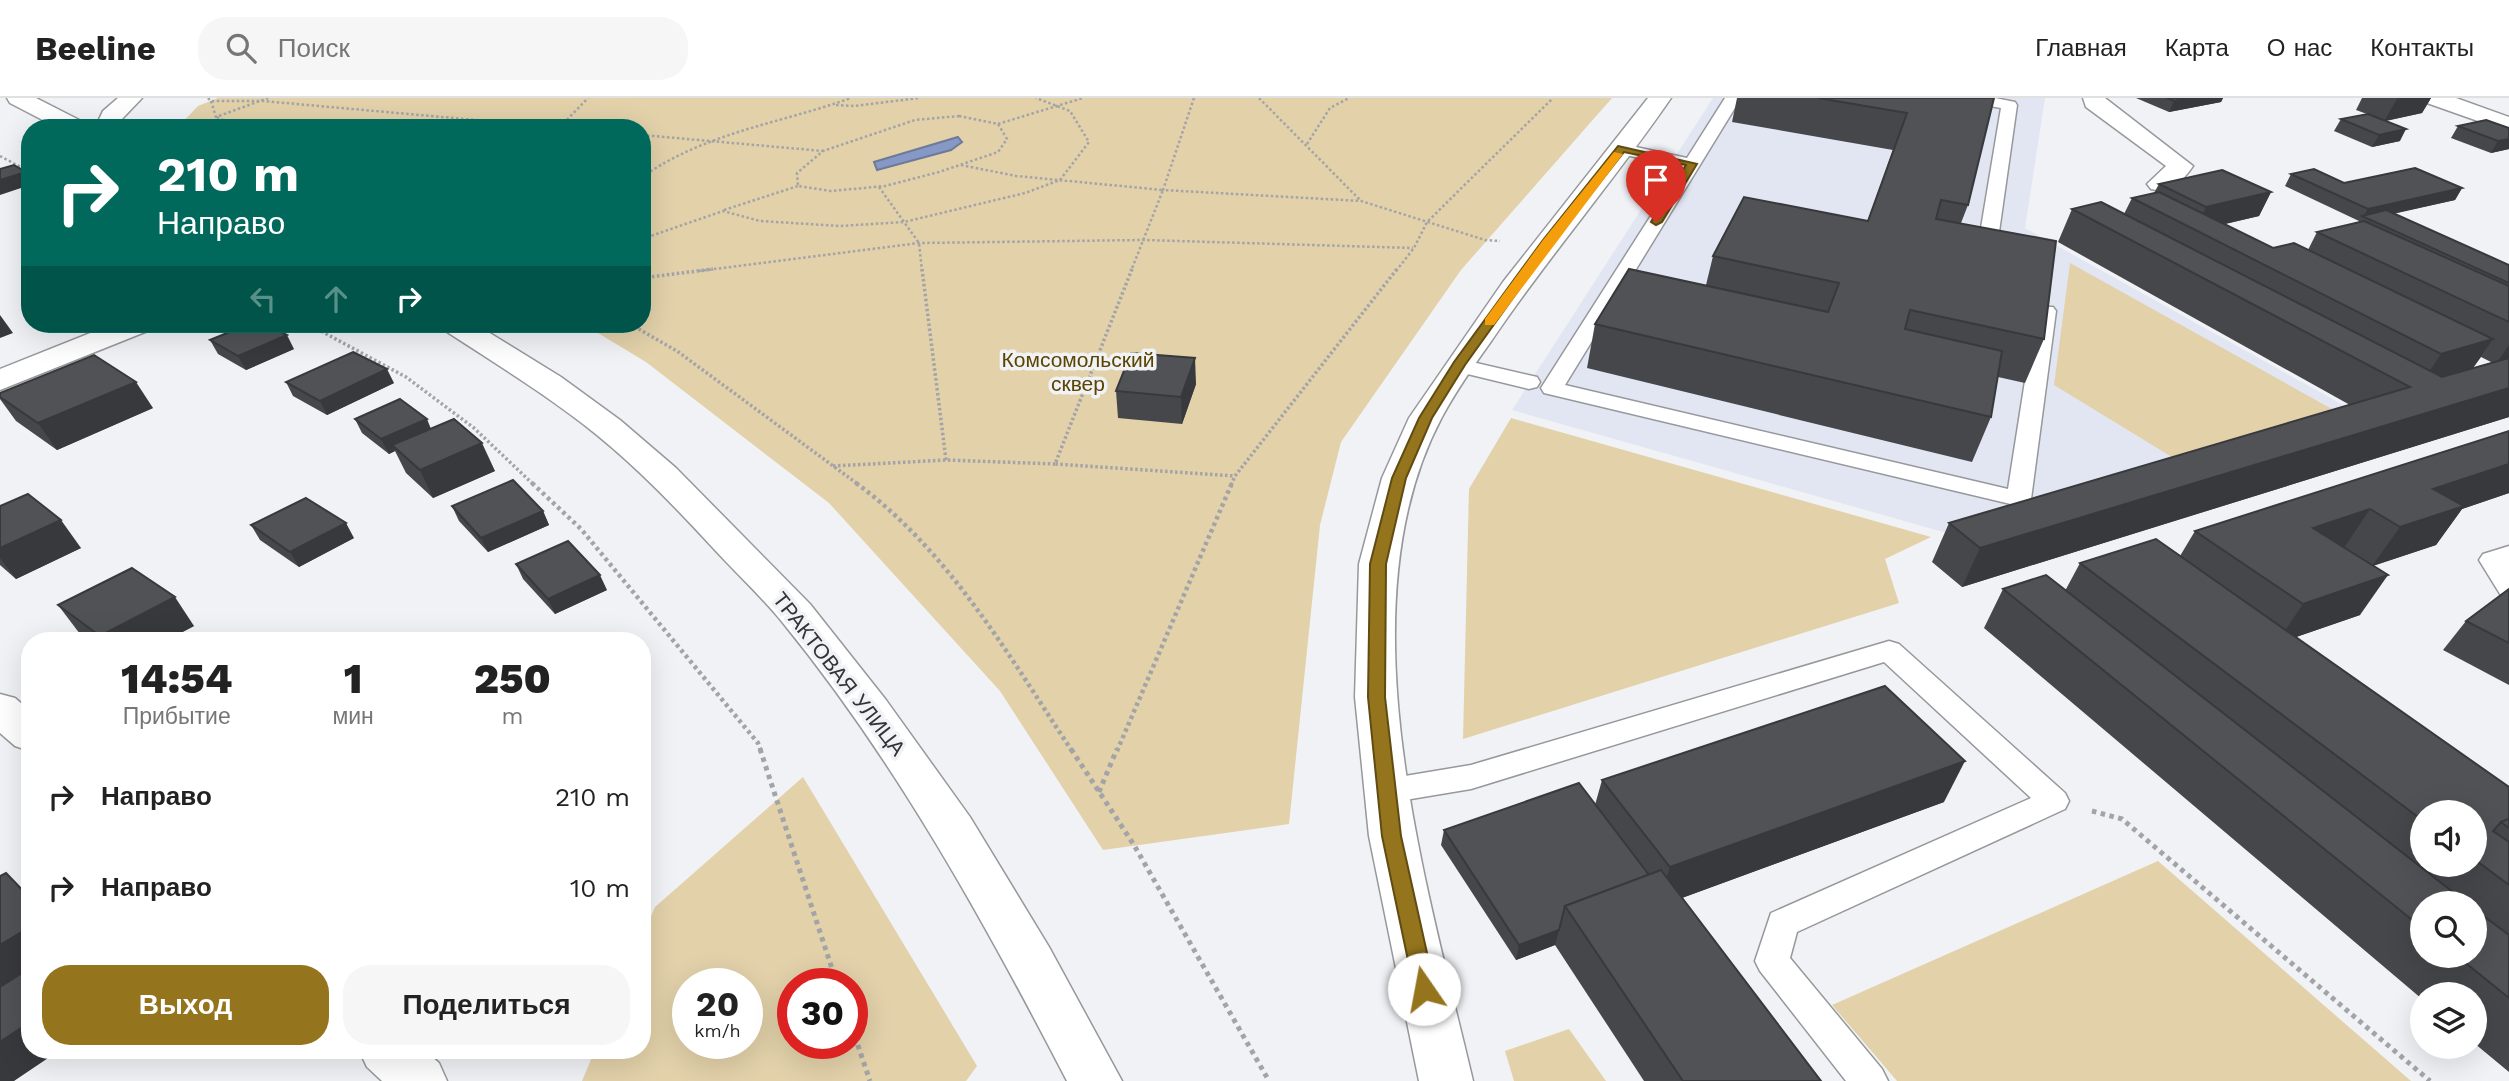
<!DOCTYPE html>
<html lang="ru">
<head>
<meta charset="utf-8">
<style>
  :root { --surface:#fff; --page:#f6f6f6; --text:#222; --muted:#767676; --line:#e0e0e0; --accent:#94741c }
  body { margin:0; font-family:"Work Sans",sans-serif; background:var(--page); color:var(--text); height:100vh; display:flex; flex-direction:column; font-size:26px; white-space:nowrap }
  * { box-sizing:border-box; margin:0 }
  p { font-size:23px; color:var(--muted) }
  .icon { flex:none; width:38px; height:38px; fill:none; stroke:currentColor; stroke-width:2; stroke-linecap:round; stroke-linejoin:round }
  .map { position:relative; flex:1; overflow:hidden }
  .drawer { position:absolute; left:21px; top:534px; width:630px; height:427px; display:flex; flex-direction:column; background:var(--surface); border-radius:28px; box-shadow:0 7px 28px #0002 }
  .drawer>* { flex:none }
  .hud { position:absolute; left:21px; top:21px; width:630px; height:214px; border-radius:28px; box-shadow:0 7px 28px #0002; background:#00695c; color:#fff; overflow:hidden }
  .buttons { position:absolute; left:2410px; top:702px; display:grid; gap:14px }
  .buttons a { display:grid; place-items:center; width:77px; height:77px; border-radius:50%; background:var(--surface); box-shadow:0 7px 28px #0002; font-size:35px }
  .speed { position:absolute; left:672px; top:870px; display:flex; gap:14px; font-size:35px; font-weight:700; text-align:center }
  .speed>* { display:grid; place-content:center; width:91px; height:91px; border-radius:50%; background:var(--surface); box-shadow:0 7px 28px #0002; line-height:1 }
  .speed small { font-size:18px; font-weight:400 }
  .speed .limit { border:10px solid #d22; background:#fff; color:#111 }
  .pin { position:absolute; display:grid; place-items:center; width:60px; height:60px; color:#fff; margin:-72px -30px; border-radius:50% 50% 50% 0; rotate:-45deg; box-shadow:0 0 7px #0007 }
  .pin .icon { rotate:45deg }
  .me { position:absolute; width:77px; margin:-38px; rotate:348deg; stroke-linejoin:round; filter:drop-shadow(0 0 5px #0008) }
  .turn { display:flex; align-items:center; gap:24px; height:147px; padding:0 21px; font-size:32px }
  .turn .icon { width:91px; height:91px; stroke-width:2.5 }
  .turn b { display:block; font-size:49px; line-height:60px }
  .lanes { display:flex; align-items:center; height:66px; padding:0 21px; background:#0003; justify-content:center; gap:35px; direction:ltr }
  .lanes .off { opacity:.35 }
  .eta { display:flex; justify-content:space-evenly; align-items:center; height:119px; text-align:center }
  .eta b { font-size:42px; font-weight:800; line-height:49px }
  .button { display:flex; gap:14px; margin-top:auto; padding:14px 21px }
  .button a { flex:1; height:80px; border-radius:28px; background:var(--accent); color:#fff; font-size:28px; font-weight:800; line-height:80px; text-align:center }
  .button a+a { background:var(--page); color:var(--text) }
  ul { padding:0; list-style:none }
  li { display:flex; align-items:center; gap:21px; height:91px; padding:0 21px }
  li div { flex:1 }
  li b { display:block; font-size:26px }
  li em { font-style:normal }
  header { display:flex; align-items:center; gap:42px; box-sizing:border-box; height:98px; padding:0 35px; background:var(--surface); border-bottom:2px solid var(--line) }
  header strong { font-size:33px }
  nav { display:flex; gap:38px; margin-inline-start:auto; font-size:24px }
  .search { width:490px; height:63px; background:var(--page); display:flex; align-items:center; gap:18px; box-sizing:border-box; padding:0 24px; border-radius:28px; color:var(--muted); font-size:26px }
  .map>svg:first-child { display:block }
  .built { fill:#e2e6f2 }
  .green { fill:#e2d1a9; fill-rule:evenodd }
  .water { fill:#8699c6; stroke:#6d7a9a; stroke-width:2 }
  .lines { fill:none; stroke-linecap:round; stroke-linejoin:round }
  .lane-casing { stroke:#96989c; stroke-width:3 }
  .street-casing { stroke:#96989c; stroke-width:3 }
  .primary-casing { stroke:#96989c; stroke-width:3 }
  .path-far3 { stroke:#a3a4a7; stroke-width:2.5; stroke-dasharray:2.5 2.5; stroke-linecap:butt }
  .path-far2 { stroke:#a3a4a7; stroke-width:3.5; stroke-dasharray:2.5 2.5; stroke-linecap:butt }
  .path-far1 { stroke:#a3a4a7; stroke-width:4.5; stroke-dasharray:3.5 3.5; stroke-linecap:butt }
  .path { stroke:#a3a4a7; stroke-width:5; stroke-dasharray:4.5 4.5; stroke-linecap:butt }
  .lane { fill:#fff; fill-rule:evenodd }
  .street { fill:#fff; fill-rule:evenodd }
  .primary { fill:#fff; fill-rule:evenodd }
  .wall { fill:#45474a; fill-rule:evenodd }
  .shaded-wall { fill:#38393c }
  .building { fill:#505256; stroke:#38393c; stroke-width:2 }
  .route { fill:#94741c; stroke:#604b12; stroke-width:2 }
  .slow { fill:#f59e0b }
  .labels { text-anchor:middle; stroke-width:7; stroke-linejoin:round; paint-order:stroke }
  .park-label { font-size:21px; fill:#5a4401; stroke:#f0f2f6 }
  .street-label { font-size:21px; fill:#333335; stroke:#f0f2f6 }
</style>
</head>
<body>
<header>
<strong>Beeline</strong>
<div class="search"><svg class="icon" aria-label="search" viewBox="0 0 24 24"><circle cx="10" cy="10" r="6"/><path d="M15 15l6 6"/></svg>Поиск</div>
<nav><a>Главная</a><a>Карта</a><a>О нас</a><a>Контакты</a></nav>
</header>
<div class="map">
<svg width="2509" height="983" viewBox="0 0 2509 983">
  <rect width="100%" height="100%" fill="#f0f2f6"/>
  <polygon class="built" points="1713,0 2045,0 2025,130 2370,322 1968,441 1512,312"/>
  <g class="green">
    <polygon points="218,0 1612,0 1461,172 1341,344 1320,427 1289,726 1103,752 1000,593 829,405 646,264 583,226 642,226 642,30 177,30 198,8"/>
    <polygon points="2070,165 2339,315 2185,367 2054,287"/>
    <polygon points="1511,320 1931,439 1885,461 1899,505 1463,641 1469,391"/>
    <path d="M803,679L977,968L966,983H582L595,952H642V839L655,809ZM688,886H747V945H688ZM793,886H852V945H793Z"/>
    <polygon points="2158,763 2411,983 1897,983 1832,907"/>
    <polygon points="1569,931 1606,983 1514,983 1505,953"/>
  </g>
  <polygon class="water" points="958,39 962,44 951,52 877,72 874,64"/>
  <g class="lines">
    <g class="lane-casing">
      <g id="lane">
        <polygon points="1725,0 1741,0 1565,287 2008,391 2036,213 2039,209 2053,209 2056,213 2031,401 2028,406 2019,408 1544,295 1541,290 1682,69 1616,55 1614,51 1622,46 1687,60"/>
        <polygon points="1959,0 1995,0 2015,4 2017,7 1999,134 2024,153 2022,157 2008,157 1980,136 2001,10 1962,3"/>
        <polygon points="1459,261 1537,279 1540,284 1537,289 1529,291 1451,272 1448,267 1451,262"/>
        <polygon points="2509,448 2509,499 2500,496 2479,462 2483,456"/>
        <polygon points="1889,543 1899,546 2065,695 2069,703 2065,711 1797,834 1790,860 1882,971 1888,983 1846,983 1760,873 1755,863 1771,815 2031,700 1884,564 1471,691 1387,705 1376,701 1372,693 1376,685 1387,681 1471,667"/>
      </g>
    </g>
    <g class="street-casing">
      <g id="street">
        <path d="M1648,0H1671C1614,83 1548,159 1492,242C1474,267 1456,293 1442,319C1341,508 1427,787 1473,983H1419L1369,738L1355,599L1359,466L1382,380L1409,320L1503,184Z"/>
        <path d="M2083,0H2105L2193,68C2184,82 2169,96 2151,91L2147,86L2166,68L2086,9Z"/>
        <polygon points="2424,0 2456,0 2509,19 2509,34 2427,5"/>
        <polygon points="113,226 154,226 150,232 0,292 0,271"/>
        <polygon points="0,596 15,600 30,613 30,653 15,648 0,635"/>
        <polygon points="359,952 424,952 439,965 447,983 382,983 367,969"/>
      </g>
    </g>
    <g class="primary-casing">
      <g id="primary">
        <polygon points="7,0 36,0 85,25 89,30 58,30 10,5"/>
        <polygon points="118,0 142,0 122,21 119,30 95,30 103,13"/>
        <path d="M440,226H475L561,279L620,322L676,370L810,506L886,602L970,719L1049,849L1122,983H1067C984,823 897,665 783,525C762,499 737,476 714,451C677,411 640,372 597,337C549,298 496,266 444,232Z"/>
      </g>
    </g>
    <g class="path-far3">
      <polyline points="208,0 211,3 263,3 565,30"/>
      <polyline points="1194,0 1163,92 1361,103 1485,142 1500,143"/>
      <polyline points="1259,0 1361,103"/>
      <polyline points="211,3 216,19 268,0"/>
      <polyline points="836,7 854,8 919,0"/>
      <polygon points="959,18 998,26 1007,41 998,54 939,74 885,88 831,93 798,88 797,75 823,53 915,22"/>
      <polyline points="217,19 239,30"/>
      <polyline points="998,26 1083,0"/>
      <polyline points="560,29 588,0"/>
      <polyline points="642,37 823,53"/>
      <polyline points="1307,46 1330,10 1349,0"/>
      <polyline points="0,58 30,74"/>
      <polyline points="961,67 1016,78 1163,92 1131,173"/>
      <path d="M642,79C707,34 778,26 851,0"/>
      <polyline points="879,89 919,145 922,173"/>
      <polyline points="724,112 798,88"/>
      <polyline points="642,141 723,113 760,123 840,128 904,124 1025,95 1060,82 1089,44 1070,13 1036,0"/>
      <polyline points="699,173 919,145 1144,142 1413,150"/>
      <polyline points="1396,173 1414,150 1427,124 1553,0"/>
    </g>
    <g class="path-far2">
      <polyline points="922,171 946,362"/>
      <polyline points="1132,171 1055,366 1235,378"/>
      <polyline points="642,180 713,171"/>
      <polyline points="308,226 406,279 474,330 534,387"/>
      <polyline points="630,226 677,253 859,387"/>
      <polyline points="833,368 946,362 1055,366"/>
      <polyline points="1231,387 1235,378 1397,171"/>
    </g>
    <g class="path-far1">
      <polyline points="532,385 581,431 758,645 761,653"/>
      <path d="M856,385C949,453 1009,558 1072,653"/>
      <polyline points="1117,653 1232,385"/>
    </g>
    <g class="path">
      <polyline points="760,651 837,886"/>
      <polyline points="1071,651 1134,747 1269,983"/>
      <polyline points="1099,694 1117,651"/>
      <polyline points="2092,713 2122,721 2430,983"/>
      <polyline points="852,930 870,983"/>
    </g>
    <use href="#lane" class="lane"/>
    <use href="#street" class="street"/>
    <use href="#primary" class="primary"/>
  </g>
  <g class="wall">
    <polygon points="1737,0 1994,0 1968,107 1961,125 2044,241 2025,285 1998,279 1991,319 1972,364 1587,270 1595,226 1706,187 1713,158 1868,123 1893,52 1732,24"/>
    <polygon points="2136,0 2223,0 2221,4 2169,14"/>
    <polygon points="2362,0 2431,0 2422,15 2386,23 2400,43 2372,49 2334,33 2341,21 2367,16 2356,12"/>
    <polygon points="2458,28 2509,30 2509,51 2491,55 2451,40"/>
    <path d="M2291,76L2344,85L2462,90L2455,102L2393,116L2509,167V319L1962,489L1932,464L1949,425L2350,307L2058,144L2072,111L2124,116L2132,100L2154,95L2159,86L2271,94L2259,118L2224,126L2273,150L2308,152L2317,134L2358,125L2359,123L2285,88ZM2481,259L2493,265L2473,270Z"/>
    <polygon points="210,242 294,251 246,272 218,256"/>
    <polygon points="286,284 394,285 327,317 293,298"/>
    <polygon points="1196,286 1182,326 1118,320 1116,293"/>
    <polygon points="0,295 153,310 57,352 16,323 0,301"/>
    <polygon points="355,321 431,331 495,373 433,400 406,375 395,353 389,356 362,335"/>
    <path d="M2509,333V395L2462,411L2436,447L2373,468L2360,517L2296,539L2509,689V974L2474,945V896H2422V901L1984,530L2003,491L2065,493L2080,465L2180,458L2195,433ZM2422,714H2474V766H2422ZM2422,805H2474V858H2422Z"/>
    <polygon points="0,408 81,450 16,481 0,467"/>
    <polygon points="452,408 543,413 549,427 488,454 459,423"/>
    <polygon points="251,427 354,440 299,469 260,442"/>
    <polygon points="516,466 607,492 555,516 523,481"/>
    <polygon points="2509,491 2509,587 2443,552 2466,523"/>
    <polygon points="58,507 194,528 167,542 89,542 80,536"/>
    <polygon points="1602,682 1944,704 1682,800 1821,983 1644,983 1555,847 1516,862 1441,747 1444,732 1595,707"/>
  </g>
  <g class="shaded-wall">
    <polygon points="2188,0 2223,0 2221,4 2169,14 2174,3"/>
    <polygon points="2400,0 2431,0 2422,15 2384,23 2397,1"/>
    <polygon points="2406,31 2400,43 2372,49 2379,37"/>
    <polygon points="2509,41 2509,51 2491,55 2498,43"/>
    <polygon points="26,74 30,80 30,87 0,97 0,82"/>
    <polygon points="2462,90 2455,102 2368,121 2363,119 2368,111"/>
    <polygon points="2271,94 2259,118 2196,133 2195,132 2206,109"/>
    <polygon points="0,217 13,235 0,240"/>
    <polygon points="287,237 294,251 246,272 238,258"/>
    <polygon points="2493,241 2468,277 2417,292 2441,256"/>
    <polygon points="2509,247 2509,262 2496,266"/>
    <polygon points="1195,260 1196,286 1182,326 1181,299"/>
    <polygon points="387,271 394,285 327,317 320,303"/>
    <polygon points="136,284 153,310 57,352 38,325"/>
    <polygon points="2509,290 2509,319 1962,489 1980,450"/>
    <polygon points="427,321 433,336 392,347 395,353 389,356 381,341"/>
    <polygon points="482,345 495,373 433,400 420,372"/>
    <polygon points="2509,366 2509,395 2462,411 2436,447 2372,468 2400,429 2433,391"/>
    <polygon points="2370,411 2344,450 2313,430"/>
    <polygon points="543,413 549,427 488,454 481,440"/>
    <polygon points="61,422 81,450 16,481 0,460 0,450"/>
    <polygon points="346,425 354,440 299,469 290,454"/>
    <polygon points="600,477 607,492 555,516 548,501"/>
    <polygon points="2388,477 2360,517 2276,546 2303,506"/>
    <polygon points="175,499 194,528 167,542 103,542 100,538"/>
    <polygon points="1965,663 1944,704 1657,809 1670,769"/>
    <polygon points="30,829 30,875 0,894 0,847"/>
    <polygon points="1559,832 1555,847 1516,862 1519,847"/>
    <polygon points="30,924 30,952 60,952 14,983 0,983 0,944"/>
  </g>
  <g class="building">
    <polygon points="1818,0 1994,0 1968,107 1941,102 1936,121 2056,143 2044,241 1910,212 1905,231 2002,253 1991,319 1595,226 1629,171 1828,214 1839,185 1713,158 1744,99 1868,123 1907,15"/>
    <polygon points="2167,0 2188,0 2174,3"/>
    <polygon points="2368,16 2406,31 2379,37 2341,21"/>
    <polygon points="2486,22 2509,30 2509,41 2498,43 2458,28"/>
    <polygon points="14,67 26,74 0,82 0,71"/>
    <polygon points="2415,70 2462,90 2368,111 2291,76 2314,71 2344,85"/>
    <polygon points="2222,72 2271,94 2206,109 2159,86"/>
    <polygon points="2159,94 2273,150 2294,145 2493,241 2441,256 2132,100"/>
    <polygon points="2101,104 2442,279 2509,260 2509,290 1980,450 1949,425 2410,289 2072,111"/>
    <polygon points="2386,112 2509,167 2509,185 2362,118"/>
    <polygon points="2364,123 2509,188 2509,224 2317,134"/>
    <polygon points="249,226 265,226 287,237 238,258 210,242"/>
    <polygon points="353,254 387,271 320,303 286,284"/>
    <polygon points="1131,255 1195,260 1181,299 1116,293"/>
    <polygon points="94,257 136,284 38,325 0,299 0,295"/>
    <polygon points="400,301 427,321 381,341 355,321"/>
    <polygon points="454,321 482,345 420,372 392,347"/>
    <polygon points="2509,333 2509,366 2433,391 2464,408 2400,429 2370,411 2313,430 2388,477 2303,506 2195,433"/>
    <polygon points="513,382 543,413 481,440 452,408"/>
    <polygon points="28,396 61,422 0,450 0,408"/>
    <polygon points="306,400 346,425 290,454 251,427"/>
    <polygon points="2156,441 2509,689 2509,721 2501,724 2493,733 2509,744 2509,787 2474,761 2474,714 2422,714 2422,722 2080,465"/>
    <polygon points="568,443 600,477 548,501 516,466"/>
    <polygon points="132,470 175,499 100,538 58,507"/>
    <polygon points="2046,477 2467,805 2422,805 2422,830 2003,491"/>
    <polygon points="2509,491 2509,545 2466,523"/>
    <polygon points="1885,588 1965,663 1670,769 1602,682"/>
    <polygon points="1579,685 1649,777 1565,808 1559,832 1519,847 1444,732"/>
    <polygon points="2509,721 2509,730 2501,724"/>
    <polygon points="1661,772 1821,983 1683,983 1565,808"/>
    <polygon points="6,775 30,800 30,829 0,847 0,778"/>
    <polygon points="2474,811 2509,837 2509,900 2457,858 2474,858"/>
    <polygon points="30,870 30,924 0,944 0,889"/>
  </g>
  <polygon class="route" points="1618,48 1697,66 1662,124 1656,127 1651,124 1686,67 1624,54 1551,147 1465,267 1432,320 1406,380 1386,466 1385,599 1401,738 1435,891 1432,898 1424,900 1417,898 1414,891 1382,738 1368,599 1370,466 1392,380 1419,320 1454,264 1543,142"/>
  <polygon class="slow" points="1614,54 1623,56 1494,227 1485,227 1485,221 1543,142"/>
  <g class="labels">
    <g class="park-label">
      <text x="1078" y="269">Комсомольский<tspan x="1078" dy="24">сквер</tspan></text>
    </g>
    <g class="street-label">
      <text transform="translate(839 576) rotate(52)" y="7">ТРАКТОВАЯ УЛИЦА</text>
    </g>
  </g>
</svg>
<div class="buttons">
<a><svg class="icon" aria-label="sound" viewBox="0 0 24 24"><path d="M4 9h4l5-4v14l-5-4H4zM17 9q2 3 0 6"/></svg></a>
<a><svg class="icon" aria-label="search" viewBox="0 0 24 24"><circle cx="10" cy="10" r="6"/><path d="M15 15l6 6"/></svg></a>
<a><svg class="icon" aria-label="layers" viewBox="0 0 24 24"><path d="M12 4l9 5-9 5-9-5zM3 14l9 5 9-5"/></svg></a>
</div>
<div class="speed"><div>20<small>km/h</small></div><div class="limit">30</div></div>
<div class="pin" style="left:1656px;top:124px;background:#d93025"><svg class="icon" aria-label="arrive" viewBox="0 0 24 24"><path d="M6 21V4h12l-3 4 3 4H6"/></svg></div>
<svg class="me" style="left:1424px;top:891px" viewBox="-20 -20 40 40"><circle r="19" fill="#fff"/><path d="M0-13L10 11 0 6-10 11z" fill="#94741c"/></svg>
<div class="hud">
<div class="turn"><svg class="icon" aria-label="right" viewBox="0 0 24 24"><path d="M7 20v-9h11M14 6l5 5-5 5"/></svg><div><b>210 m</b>Направо</div></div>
<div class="lanes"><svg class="icon off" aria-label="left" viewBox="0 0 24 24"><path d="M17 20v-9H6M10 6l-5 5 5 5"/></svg><svg class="icon off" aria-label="ahead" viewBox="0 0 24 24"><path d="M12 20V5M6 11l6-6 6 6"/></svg><svg class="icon" aria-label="right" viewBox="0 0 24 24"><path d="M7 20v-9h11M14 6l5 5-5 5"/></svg></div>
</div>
<section class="drawer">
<div class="eta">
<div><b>14:54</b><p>Прибытие</p></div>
<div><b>1</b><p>мин</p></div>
<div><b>250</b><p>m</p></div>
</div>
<ul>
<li><svg class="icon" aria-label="right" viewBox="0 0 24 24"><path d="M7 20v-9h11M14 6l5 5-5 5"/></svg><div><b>Направо</b></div><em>210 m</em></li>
<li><svg class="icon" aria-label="right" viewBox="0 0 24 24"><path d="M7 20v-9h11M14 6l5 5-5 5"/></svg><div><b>Направо</b></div><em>10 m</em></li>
</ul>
<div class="button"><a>Выход</a><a>Поделиться</a></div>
</section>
</div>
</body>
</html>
